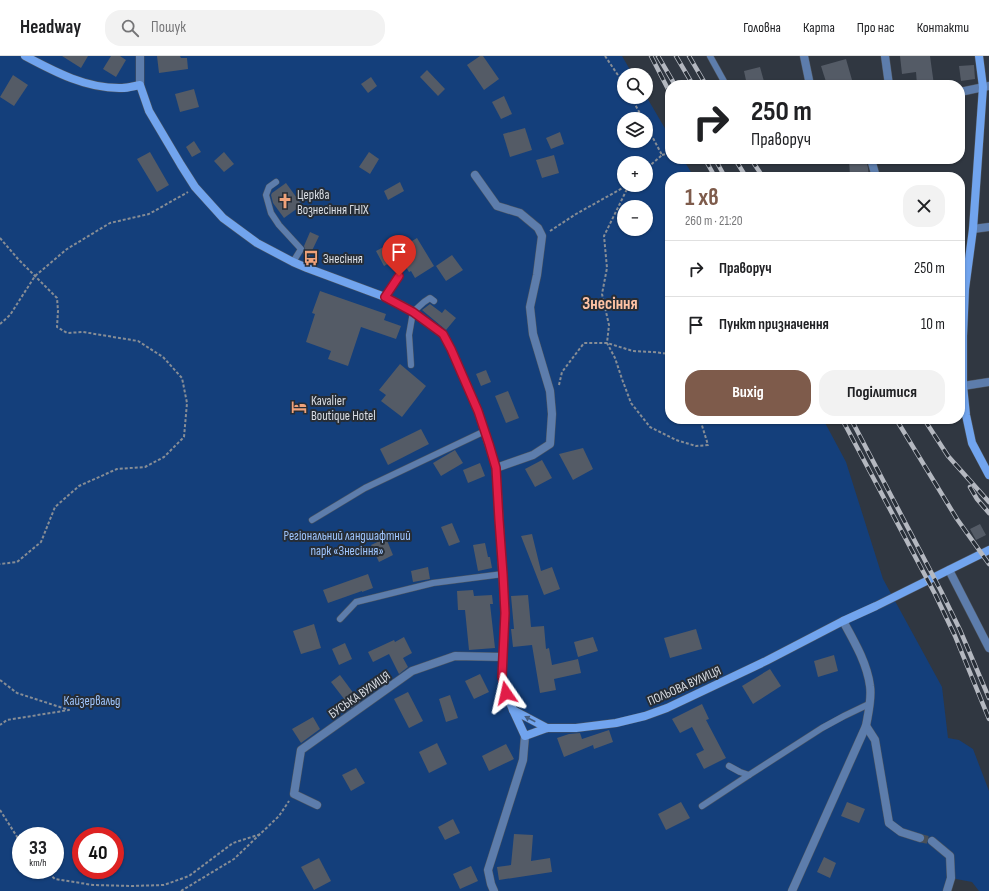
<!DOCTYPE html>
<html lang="uk">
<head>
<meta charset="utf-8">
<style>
  :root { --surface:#fff; --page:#f2f2f2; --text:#202124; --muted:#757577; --line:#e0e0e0; --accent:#7e5b4b }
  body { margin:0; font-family:"Sofia Sans Condensed",sans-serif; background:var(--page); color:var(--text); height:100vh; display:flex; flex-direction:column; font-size:15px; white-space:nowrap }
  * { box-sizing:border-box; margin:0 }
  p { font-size:13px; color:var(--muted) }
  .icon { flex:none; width:22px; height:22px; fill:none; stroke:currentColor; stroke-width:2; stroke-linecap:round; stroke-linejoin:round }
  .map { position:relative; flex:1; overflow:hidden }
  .drawer { position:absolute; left:665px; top:116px; width:300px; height:252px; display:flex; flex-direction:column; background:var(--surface); border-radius:16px; box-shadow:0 1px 3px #0004 }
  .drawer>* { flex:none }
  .banner { position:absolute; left:665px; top:24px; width:300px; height:84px; border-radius:16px; box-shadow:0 1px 3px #0004; background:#fff; color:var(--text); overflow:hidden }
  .tools { position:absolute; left:617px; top:12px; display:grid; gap:8px }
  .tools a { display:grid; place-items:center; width:36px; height:36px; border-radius:50%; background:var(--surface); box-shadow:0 1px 3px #0004; font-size:20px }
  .speed { position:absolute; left:12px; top:771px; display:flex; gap:8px; font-size:20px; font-weight:700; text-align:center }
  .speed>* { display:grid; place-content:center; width:52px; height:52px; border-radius:50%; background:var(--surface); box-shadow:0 1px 3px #0004; line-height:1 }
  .speed small { font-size:10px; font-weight:400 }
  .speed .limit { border:6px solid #d22; background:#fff; color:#111 }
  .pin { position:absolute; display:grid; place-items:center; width:34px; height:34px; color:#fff; margin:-41px -17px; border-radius:50% 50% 50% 0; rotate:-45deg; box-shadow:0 0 4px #0007 }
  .pin .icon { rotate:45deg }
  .me { position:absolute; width:44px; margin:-22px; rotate:349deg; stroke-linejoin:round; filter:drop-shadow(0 0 3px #0008) }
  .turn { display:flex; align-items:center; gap:14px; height:84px; padding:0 20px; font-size:18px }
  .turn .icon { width:52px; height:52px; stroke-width:2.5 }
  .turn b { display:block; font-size:28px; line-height:34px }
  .round { display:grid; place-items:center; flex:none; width:42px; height:42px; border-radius:16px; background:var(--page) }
  .headline { display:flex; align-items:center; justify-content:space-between; height:68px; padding:0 20px }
  h1 { font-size:24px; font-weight:700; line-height:30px; color:var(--accent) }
  .cta { display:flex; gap:8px; margin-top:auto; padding:8px 20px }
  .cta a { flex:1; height:46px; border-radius:16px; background:var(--accent); color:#fff; font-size:16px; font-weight:700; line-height:46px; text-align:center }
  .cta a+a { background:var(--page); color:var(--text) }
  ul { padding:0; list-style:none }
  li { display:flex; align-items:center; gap:12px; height:56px; padding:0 20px; border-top:1px solid var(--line) }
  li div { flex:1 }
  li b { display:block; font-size:15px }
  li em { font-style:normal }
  header { display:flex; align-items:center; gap:24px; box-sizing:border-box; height:56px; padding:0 20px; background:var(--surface); border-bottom:1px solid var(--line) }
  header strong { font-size:19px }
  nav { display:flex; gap:22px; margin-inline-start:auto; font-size:14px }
  .search { width:280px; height:36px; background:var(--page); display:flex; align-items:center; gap:10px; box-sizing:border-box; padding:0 14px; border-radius:16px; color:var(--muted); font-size:15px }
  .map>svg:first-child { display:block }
  .green { fill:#143f7b; fill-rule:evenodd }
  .building { fill:#545b66 }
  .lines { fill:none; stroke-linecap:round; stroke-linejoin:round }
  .street-tunnel { stroke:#495059; stroke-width:8; stroke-dasharray:8 4; stroke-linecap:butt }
  .lane-casing { stroke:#4e555e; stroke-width:7 }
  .street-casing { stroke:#4e555e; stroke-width:9 }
  .secondary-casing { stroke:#4e555e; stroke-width:9 }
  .path { stroke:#878d95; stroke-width:2; stroke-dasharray:3 2; stroke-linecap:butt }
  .lane { stroke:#5d7dac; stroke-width:6 }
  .street { stroke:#5d7dac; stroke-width:8 }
  .secondary { stroke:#71a4ee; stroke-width:8 }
  .rail-casing { stroke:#b4b8c0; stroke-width:4.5 }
  .rail { stroke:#262d36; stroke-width:3; stroke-dasharray:9; stroke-linecap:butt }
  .oneway { fill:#445d80 }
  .route-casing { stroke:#92132f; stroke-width:10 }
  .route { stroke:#e11d48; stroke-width:7 }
  .labels { text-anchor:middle; stroke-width:4; stroke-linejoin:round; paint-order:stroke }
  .poi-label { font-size:13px; fill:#d9dde4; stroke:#262d36; text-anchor:start }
  .park-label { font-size:13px; fill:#9ec4fc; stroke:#262d36 }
  .street-label { font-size:13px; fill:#d9dde4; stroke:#262d36 }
  .district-label { font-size:17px; font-weight:bold; fill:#ffc3a5; stroke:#262d36 }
</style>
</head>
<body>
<header>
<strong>Headway</strong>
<div class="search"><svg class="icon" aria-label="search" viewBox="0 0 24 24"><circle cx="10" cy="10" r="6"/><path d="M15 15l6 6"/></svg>Пошук</div>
<nav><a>Головна</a><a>Карта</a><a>Про нас</a><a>Контакти</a></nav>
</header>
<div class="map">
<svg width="989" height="835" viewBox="0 0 989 835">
  <rect width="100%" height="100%" fill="#303741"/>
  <path class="green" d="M0,0H622L633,19H624V41H646V40L670,81V103H683L694,121H670V363H823L846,406L883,523L942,631L948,682L959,684L973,693L989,735V835H979L972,826L951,822L947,835H0ZM624,63H646V85H624ZM624,107H646V129H624ZM624,151H646V173H624ZM21,780H55V814H21ZM81,780H115V814H81Z"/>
  <g class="building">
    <polygon points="62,0 88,0 81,12"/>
    <polygon points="111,0 120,0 126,4 116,21 103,13"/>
    <polygon points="157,0 180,0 181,2 187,2 188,13 159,17"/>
    <polygon points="480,0 483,0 499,23 484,34 467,9"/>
    <polygon points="900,0 930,0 934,29 917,29 916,16 902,18"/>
    <polygon points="846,3 852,24 832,29 827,29 821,10"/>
    <polygon points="974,9 975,23 961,25 959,10"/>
    <polygon points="760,11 765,29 747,29 744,15"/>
    <polygon points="427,14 445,33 438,40 420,21"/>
    <polygon points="13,19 28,29 14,50 0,41"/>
    <polygon points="371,21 377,30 368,37 361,28"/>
    <polygon points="194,33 199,51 180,56 175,38"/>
    <polygon points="504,40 512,58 501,63 492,46"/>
    <polygon points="525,72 532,94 510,101 503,78"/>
    <polygon points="560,76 564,88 551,93 546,82"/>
    <polygon points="194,85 201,96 192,101 186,91"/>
    <polygon points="150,96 169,129 157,136 137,103"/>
    <polygon points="224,96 234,108 224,116 214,105"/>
    <polygon points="369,96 379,103 370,118 359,111"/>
    <polygon points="554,99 559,117 542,122 536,104"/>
    <polygon points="849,103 866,103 868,112 869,121 850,121"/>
    <polygon points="400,126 404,135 388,144 384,135"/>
    <polygon points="286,127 302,149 284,162 273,147 271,139 272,137"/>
    <polygon points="310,176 319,180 309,201 303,198 305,193 304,190"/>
    <polygon points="417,182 434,210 415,222 411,215 409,216 400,201 384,210 376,195 393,186 397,194"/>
    <polygon points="452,199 463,214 446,225 436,210"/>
    <polygon points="320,235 386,258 384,264 401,270 396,283 361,271 348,310 328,303 331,295 306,286 315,258 312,257"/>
    <polygon points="430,248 442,257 445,253 456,262 446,274 422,254"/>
    <polygon points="400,308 426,330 402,361 381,345 386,339 379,334"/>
    <polygon points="486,314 491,326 481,330 476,318"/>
    <polygon points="508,335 519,362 506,367 495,340"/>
    <polygon points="421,373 429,388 388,409 380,393"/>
    <polygon points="583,392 593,413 573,424 559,398"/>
    <polygon points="455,394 463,407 441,420 433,407"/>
    <polygon points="542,404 552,422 535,431 525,413"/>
    <polygon points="480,407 485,420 468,427 463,414"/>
    <polygon points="452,467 460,486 449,490 441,471"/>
    <polygon points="980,468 986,479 976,484 970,473"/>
    <polygon points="532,478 541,515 552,511 560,533 544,539 521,480"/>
    <polygon points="386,482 393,499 379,506 371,489"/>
    <polygon points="485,487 488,501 490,501 492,512 478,515 473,489"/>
    <polygon points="428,511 430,523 413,526 411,515"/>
    <polygon points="368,518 373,532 362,536 362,535 328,547 323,534"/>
    <polygon points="473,534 474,540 492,539 493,548 490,548 495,592 469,594 465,554 458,554 457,535"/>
    <polygon points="528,539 531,571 544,570 546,593 549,592 552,609 578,603 581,617 554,623 556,634 540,637 532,589 513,591 511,573 514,573 511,540"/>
    <polygon points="314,568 321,592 301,598 293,575"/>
    <polygon points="696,573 702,593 670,602 664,582"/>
    <polygon points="404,581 412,597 403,602 408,611 399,618 389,598 373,606 368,596 394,584 395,586"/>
    <polygon points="593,581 598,595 578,601 574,586"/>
    <polygon points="345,587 352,603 339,609 332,593"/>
    <polygon points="834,599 838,615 818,621 814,605"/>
    <polygon points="770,613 781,630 753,648 742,630"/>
    <polygon points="480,618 489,636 474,643 465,625"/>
    <polygon points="340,619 360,646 351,652 331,626"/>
    <polygon points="408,636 423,665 409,672 394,643"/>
    <polygon points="450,639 458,662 446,666 439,643"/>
    <polygon points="702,648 709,663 706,664 726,702 704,713 696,698 704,694 692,671 680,677 672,663"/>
    <polygon points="313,661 320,673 301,687 292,673"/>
    <polygon points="609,674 613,686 594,693 593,689 564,701 557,682 569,678 580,677 582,683"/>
    <polygon points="437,687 447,708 429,717 419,696"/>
    <polygon points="506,688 514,703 489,715 482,700"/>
    <polygon points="356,712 365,727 351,735 342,719"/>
    <polygon points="681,746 690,762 666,774 658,758"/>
    <polygon points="847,746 865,753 859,767 841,760"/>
    <polygon points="453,763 460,777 445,784 438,771"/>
    <polygon points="514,778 533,779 531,805 550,802 552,816 499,824 497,811 511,809"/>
    <polygon points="824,801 836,807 830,822 817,816"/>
    <polygon points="319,802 331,825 314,834 301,811"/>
    <polygon points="471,810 478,825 460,833 453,818"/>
  </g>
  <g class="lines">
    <polyline class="street-tunnel" points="920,782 932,785"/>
    <g class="lane-casing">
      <g id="lane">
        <polyline points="710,0 726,29"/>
        <polyline points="276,126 269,131 266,139 271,157 279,169 301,193 293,206"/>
        <polyline points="385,241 399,220"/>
        <polyline points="411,309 409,279 413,256 424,246 430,242 434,245"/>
        <polyline points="312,464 365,432 485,375"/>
        <polyline points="340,563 356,546 433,527 503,518"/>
        <polyline points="729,710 740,716 749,719"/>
        <polyline points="702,750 749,719 822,672 844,660 869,648"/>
      </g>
    </g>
    <g class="street-casing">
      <g id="street">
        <polyline points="140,0 140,29"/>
        <polyline points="804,0 810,29"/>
        <polyline points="885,0 889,29"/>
        <polyline points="960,36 989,30"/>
        <polyline points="871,103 876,121"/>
        <polyline points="475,119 497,150 520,157 538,172 542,180 537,219 530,251 533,278 550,335 552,358 550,388 533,399 496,412"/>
        <polyline points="973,173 989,171"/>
        <polyline points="963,330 989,326"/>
        <polyline points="949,514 989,592"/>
        <polyline points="866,670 875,684 889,767 901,776 920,782"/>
        <polyline points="317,749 294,738 301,694 412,615 455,600 503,601"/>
        <polyline points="932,785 950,800 951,822 947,835"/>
        <polyline points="494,835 491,828 488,814 523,704 525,680"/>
        <path d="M792,835L866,670C868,658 872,643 870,630C867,607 854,585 843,565"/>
      </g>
    </g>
    <g class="secondary-casing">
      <g id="secondary">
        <path d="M25,0C55,16 87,33 122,32C128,32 134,30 140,29L149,55L181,109L195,131L223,162L257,187L293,206L307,212L385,241L399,248L413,256L443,278L451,293L478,355L489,389L496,412L505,557L502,621L506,637L513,654L525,680L547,672H576L616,667L645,660L667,652L766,605L843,565L876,550L989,494"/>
        <polyline points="979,0 983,31 973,173 965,233 963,280 963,330 966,359 972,387 989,419"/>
        <polyline points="513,654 547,672"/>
      </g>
    </g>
    <g class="path">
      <polyline points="605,0 624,28"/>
      <polyline points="631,41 643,63"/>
      <polyline points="646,69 662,99 646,113"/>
      <polyline points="662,99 670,97"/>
      <polyline points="629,129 604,180 607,212 602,238 609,269 607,287 615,302 622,323 631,347 650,371 676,384 696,390 708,389 700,363"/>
      <polyline points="550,175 576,158 628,129"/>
      <polyline points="0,182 18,203 57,242 58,255 57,271 67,277 83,276 138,285 163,301 182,322 187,347 184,381 164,401 145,411 117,413 79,430 55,451 41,486 17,506 0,508"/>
      <polyline points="0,268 10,259 35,220 67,193 110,167 149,158 188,136"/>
      <polyline points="559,329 562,316 584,287 607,287 633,295 653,296 670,298"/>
      <polyline points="0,624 17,637 69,654 7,664 0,669"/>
      <polyline points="0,754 21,787"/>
      <polyline points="45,814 55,823 93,829 132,830 164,829 189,820 233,787 261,778"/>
      <polyline points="181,835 234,803 279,760 289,745"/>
    </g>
    <use href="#lane" class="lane"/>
    <use href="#street" class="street"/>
    <use href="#secondary" class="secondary"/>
    <g class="rail-casing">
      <g id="rail">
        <polyline points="651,0 670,37"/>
        <polyline points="658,0 675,29"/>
        <polyline points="676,0 693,29"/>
        <polyline points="689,0 706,29"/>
        <polyline points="705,103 715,121"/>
        <polyline points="715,103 725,121"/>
        <polyline points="735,103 746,121"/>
        <polyline points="751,103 763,121"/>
        <polyline points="842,363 935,538 955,580 989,663"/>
        <polyline points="851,363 941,535 960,574 989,642"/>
        <polyline points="896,363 957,463 989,508"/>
        <polyline points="924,363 948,400 989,446"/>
        <polyline points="970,431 977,443 989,457"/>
      </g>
    </g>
    <use href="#rail" class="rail"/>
  </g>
  <defs><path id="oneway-solid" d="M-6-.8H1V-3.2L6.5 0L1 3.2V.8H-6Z"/></defs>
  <use class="oneway" href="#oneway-solid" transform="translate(530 663) rotate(-153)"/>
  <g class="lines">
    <g class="route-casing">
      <polyline id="route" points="399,220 385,241 413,256 443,278 451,293 478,355 489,388 496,412 499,464 503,518 505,557 502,621 506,637"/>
    </g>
    <use href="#route" class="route"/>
  </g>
  <defs>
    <g id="church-bare" transform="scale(1.2)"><path d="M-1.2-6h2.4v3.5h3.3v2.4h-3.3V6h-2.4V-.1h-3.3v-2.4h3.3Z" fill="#f0a27a" stroke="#262d36" stroke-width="2.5" paint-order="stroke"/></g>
    <g id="bus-bare" transform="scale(1.2)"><path d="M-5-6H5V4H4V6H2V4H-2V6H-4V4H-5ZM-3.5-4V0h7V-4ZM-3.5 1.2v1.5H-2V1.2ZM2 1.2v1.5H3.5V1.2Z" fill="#f0a27a" stroke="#262d36" stroke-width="2.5" paint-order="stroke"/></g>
    <g id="hotel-bare" transform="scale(1.2)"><path d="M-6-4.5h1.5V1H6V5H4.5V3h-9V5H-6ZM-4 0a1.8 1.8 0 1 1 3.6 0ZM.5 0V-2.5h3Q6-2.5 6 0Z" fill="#f0a27a" stroke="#262d36" stroke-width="2.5" paint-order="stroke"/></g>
  </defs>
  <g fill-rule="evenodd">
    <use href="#church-bare" x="285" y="145"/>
    <use href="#bus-bare" x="311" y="202"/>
    <use href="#hotel-bare" x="299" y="351"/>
  </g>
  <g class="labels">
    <g class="poi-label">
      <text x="297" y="143">Церква<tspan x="297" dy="15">Вознесіння ГНІХ</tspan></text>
      <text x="323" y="207">Знесіння</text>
      <text x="311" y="349">Kavalier<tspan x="311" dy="15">Boutique Hotel</tspan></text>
    </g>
    <g class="park-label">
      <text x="347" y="484">Регіональний ландшафтний<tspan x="347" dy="15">парк «Знесіння»</tspan></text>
      <text x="92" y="649">Кайзервальд</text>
    </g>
    <g class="street-label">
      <text transform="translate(684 629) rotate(-24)" y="5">ПОЛЬОВА ВУЛИЦЯ</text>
      <text transform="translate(359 638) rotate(-35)" y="5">БУСЬКА ВУЛИЦЯ</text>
    </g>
    <g class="district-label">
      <text x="610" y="253">Знесіння</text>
    </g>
  </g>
</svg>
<div class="tools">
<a><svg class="icon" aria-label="search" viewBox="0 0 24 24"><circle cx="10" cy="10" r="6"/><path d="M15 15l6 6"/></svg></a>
<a><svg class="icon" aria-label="layers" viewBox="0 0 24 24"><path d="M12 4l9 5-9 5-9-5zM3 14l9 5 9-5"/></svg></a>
<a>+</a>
<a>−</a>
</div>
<div class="speed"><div>33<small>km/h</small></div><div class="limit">40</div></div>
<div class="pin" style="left:399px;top:220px;background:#d93025"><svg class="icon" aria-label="arrive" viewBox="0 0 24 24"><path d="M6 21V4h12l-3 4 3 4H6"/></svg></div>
<svg class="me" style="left:506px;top:637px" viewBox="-20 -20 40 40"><path d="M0-17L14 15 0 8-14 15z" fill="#e11d48" stroke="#fff" stroke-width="4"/></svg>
<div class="banner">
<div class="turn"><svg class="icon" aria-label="right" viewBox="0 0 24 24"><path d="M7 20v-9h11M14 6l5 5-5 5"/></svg><div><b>250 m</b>Праворуч</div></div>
</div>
<section class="drawer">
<div class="headline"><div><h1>1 хв</h1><p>260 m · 21:20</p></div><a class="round"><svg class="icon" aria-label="close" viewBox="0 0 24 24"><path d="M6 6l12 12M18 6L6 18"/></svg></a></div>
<ul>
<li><svg class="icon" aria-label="right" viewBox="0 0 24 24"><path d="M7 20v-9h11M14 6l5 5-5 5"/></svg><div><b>Праворуч</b></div><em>250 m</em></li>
<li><svg class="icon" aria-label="arrive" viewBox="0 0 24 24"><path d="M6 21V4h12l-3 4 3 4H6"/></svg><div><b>Пункт призначення</b></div><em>10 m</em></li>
</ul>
<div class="cta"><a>Вихід</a><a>Поділитися</a></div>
</section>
</div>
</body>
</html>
